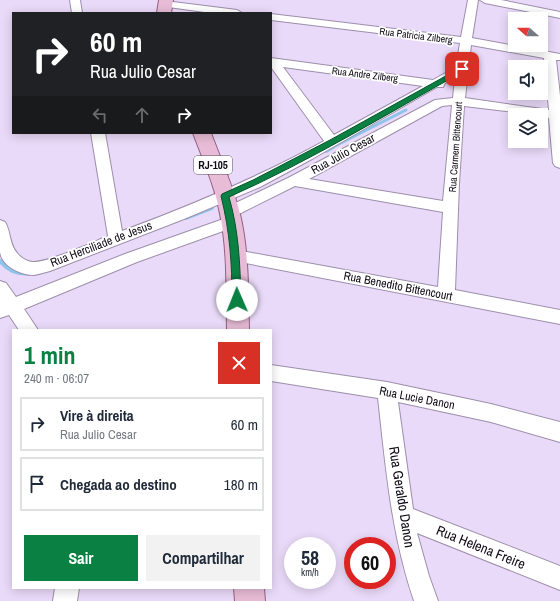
<!DOCTYPE html>
<html lang="pt">
<head>
<meta charset="utf-8">
<style>
  :root { --surface:#fff; --page:#f2f2f3; --text:#1f2937; --muted:#747a83; --line:#e0e1e3; --accent:#0b8043 }
  body { margin:0; font-family:"Archivo Narrow",sans-serif; background:var(--page); color:var(--text); height:100vh; display:flex; flex-direction:column; font-size:15px; white-space:nowrap }
  * { box-sizing:border-box; margin:0 }
  p { font-size:13px; color:var(--muted) }
  .icon { flex:none; width:22px; height:22px; fill:none; stroke:currentColor; stroke-width:2; stroke-linecap:round; stroke-linejoin:round }
  .map { position:relative; flex:1; overflow:hidden }
  .side { position:absolute; left:12px; top:329px; width:260px; height:260px; display:flex; flex-direction:column; background:var(--surface); border-radius:0px; box-shadow:0 2px 10px #0003 }
  .side>* { flex:none }
  .guide { position:absolute; left:12px; top:12px; width:260px; height:122px; border-radius:0px; box-shadow:0 2px 10px #0003; background:#202124; color:#fff; overflow:hidden }
  .needle { width:26px; rotate:291deg }
  .buttons { position:absolute; left:508px; top:12px; display:grid; gap:8px }
  .buttons a { display:grid; place-items:center; width:40px; height:40px; border-radius:0px; background:var(--surface); box-shadow:0 2px 10px #0003; font-size:20px }
  .speed { position:absolute; left:284px; top:537px; display:flex; gap:8px; font-size:20px; font-weight:700; text-align:center }
  .speed>* { display:grid; place-content:center; width:52px; height:52px; border-radius:50%; background:var(--surface); box-shadow:0 2px 10px #0003; line-height:1 }
  .speed small { font-size:10px; font-weight:400 }
  .speed .limit { border:6px solid #d22; background:#fff; color:#111 }
  .pin { position:absolute; display:grid; place-items:center; width:34px; height:34px; color:#fff; margin:-17px; border-radius:8px; box-shadow:0 2px 6px #0006 }
  .me { position:absolute; width:44px; margin:-22px; rotate:359deg; stroke-linejoin:round; filter:drop-shadow(0 0 3px #0008) }
  .turn { display:flex; align-items:center; gap:14px; height:84px; padding:0 12px; font-size:18px }
  .turn .icon { width:52px; height:52px; stroke-width:2.5 }
  .turn b { display:block; font-size:28px; line-height:34px }
  .lanes { display:flex; align-items:center; height:38px; padding:0 12px; background:#0003; justify-content:center; gap:20px; direction:ltr }
  .lanes .off { opacity:.35 }
  .round { display:grid; place-items:center; flex:none; width:42px; height:42px; border-radius:0px; background:var(--page) }
  .overview { display:flex; align-items:center; justify-content:space-between; height:68px; padding:0 12px }
  h1 { font-size:24px; font-weight:800; line-height:30px; color:var(--accent) }
  .button { display:flex; gap:8px; margin-top:auto; padding:8px 12px }
  .button a { flex:1; height:46px; border-radius:0px; background:var(--accent); color:#fff; font-size:16px; font-weight:800; line-height:46px; text-align:center }
  .button a+a { background:var(--page); color:var(--text) }
  ul { padding:0; list-style:none }
  li { display:flex; align-items:center; gap:12px; height:54px; margin:0 8px 6px; padding:0 4px; border:2px solid var(--line); border-radius:0px }
  li div { flex:1 }
  li b { display:block; font-size:15px }
  li em { font-style:normal }
  .map>svg:first-child { display:block }
  .lines { fill:none; stroke-linecap:round; stroke-linejoin:round }
  .stream-far1 { stroke:#8dc4ec; stroke-width:3 }
  .stream { stroke:#8dc4ec; stroke-width:4 }
  .minor-casing { stroke:#9d8eab; stroke-width:2 }
  .primary-casing { stroke:#936081; stroke-width:2 }
  .minor { fill:#fff; fill-rule:evenodd }
  .primary { fill:#e8bcd6; fill-rule:evenodd }
  .route { fill:#0b8043; stroke:#07532c }
  .labels { text-anchor:middle; stroke-width:3.5; stroke-linejoin:round; paint-order:stroke }
  .far-street-label { font-size:10px; fill:#100a14; stroke:#fff }
  .shield { fill:#fff; stroke:#58545a; stroke-width:1 }
  .shield-label { font-size:11px; font-weight:bold; fill:#100a14 }
  .street-label { font-size:12px; fill:#100a14; stroke:#fff }
  .near-street-label { font-size:14px; fill:#100a14; stroke:#fff }
</style>
</head>
<body>
<div class="map">
<svg width="560" height="601" viewBox="0 0 560 601">
  <rect width="100%" height="100%" fill="#eadaf9"/>
  <g class="lines">
    <polyline class="stream-far1" points="331,148 406,110"/>
    <g class="stream">
      <polyline points="326,151 333,147"/>
      <polyline points="186,218 212,208"/>
      <path d="M0,261C8,271 19,275 32,273"/>
    </g>
    <g class="minor-casing">
      <g id="minor">
        <polygon points="70,0 80,0 82,13 72,13"/>
        <path d="M468,0H478L472,38L560,54V60H556L560,96V168L555,166L553,163L549,118L541,116V115L464,106L459,184L455,290L560,310V324L230,260L228,256L230,252L236,250L438,287L443,212L295,186L233,217L237,218L240,222L237,226L137,262L24,309L38,330H19L9,315L0,318V281L6,283L16,297L125,254L229,217L225,216L222,212L225,208L288,178L435,100L453,98L455,78L445,83L443,87H437L312,159L260,187L184,219L50,271C45,272 40,274 34,275C22,275 2,267 0,252C0,242 0,231 0,220L5,222C11,232 9,244 17,253C21,258 26,261 32,262C48,263 91,243 108,236L91,133H105L122,231C192,205 259,177 324,141L271,67V58L433,80L456,67L460,43L271,20V14L461,37ZM471,45L544,58L549,110L465,98ZM283,67L423,86L334,135ZM452,105L443,201L309,179L442,106Z"/>
        <polygon points="480,0 501,0 560,12 560,18 485,3"/>
        <polygon points="165,1 237,10 242,13 212,13 161,6 160,4"/>
        <path d="M271,365L387,382L491,404L560,422V442L491,422L398,402L413,509L560,566V590L417,533L429,576L438,601H414C391,533 386,469 378,398L271,381Z"/>
        <polygon points="55,588 79,588 77,601 53,601"/>
      </g>
    </g>
    <g class="primary-casing">
      <g id="primary">
        <polygon points="159,0 173,0 171,13 157,13"/>
        <path d="M193,133H211C221,160 233,186 240,214C249,252 248,291 249,330H227C226,291 228,252 220,214C215,186 203,160 193,133Z"/>
        <polygon points="234,588 264,588 265,601 235,601"/>
      </g>
    </g>
    <use href="#minor" class="minor"/>
    <use href="#primary" class="primary"/>
  </g>
  <path class="route" d="M462,67L464,68V71C387,114 310,161 229,197C239,232 240,264 241,300L237,304L234,303L232,300C232,264 230,232 221,196L222,194L253,180L330,140Z"/>
  <g class="labels">
    <g class="far-street-label">
      <text transform="translate(416 35) rotate(7)" y="4">Rua Patricia Zilberg</text>
      <text transform="translate(365 74) rotate(7)" y="4">Rua Andre Zilberg</text>
      <text transform="translate(455 147) rotate(-86)" y="4">Rua Carmem Bittencourt</text>
    </g>
    <rect class="shield" x="194" y="156" width="38" height="18" rx="3"/>
    <g class="shield-label">
      <text x="213" y="169">RJ-105</text>
    </g>
    <g class="street-label">
      <text transform="translate(343 154) rotate(-29)" y="4">Rua Julio Cesar</text>
      <text transform="translate(101 244) rotate(-21)" y="4">Rua Herciliade de Jesus</text>
      <text transform="translate(398 286) rotate(11)" y="4">Rua Benedito Bittencourt</text>
      <text transform="translate(417 398) rotate(11)" y="4">Rua Lucie Danon</text>
    </g>
    <g class="near-street-label">
      <text transform="translate(402 497) rotate(81)" y="5">Rua Geraldo Danon</text>
      <text transform="translate(481 547) rotate(22)" y="5">Rua Helena Freire</text>
    </g>
  </g>
</svg>
<div class="buttons">
<a><svg class="needle" viewBox="-14 -14 28 28"><path d="M0-13l5 13h-10z" fill="#e53935"/><path d="M0 13l5-13h-10z" fill="#747a83"/></svg></a>
<a><svg class="icon" aria-label="sound" viewBox="0 0 24 24"><path d="M4 9h4l5-4v14l-5-4H4zM17 9q2 3 0 6"/></svg></a>
<a><svg class="icon" aria-label="layers" viewBox="0 0 24 24"><path d="M12 4l9 5-9 5-9-5zM3 14l9 5 9-5"/></svg></a>
</div>
<div class="speed"><div>58<small>km/h</small></div><div class="limit">60</div></div>
<div class="pin" style="left:462px;top:69px;background:#d93025"><svg class="icon" aria-label="arrive" viewBox="0 0 24 24"><path d="M6 21V4h12l-3 4 3 4H6"/></svg></div>
<svg class="me" style="left:237px;top:300px" viewBox="-20 -20 40 40"><circle r="19" fill="#fff"/><path d="M0-13L10 11 0 6-10 11z" fill="#0b8043"/></svg>
<div class="guide">
<div class="turn"><svg class="icon" aria-label="right" viewBox="0 0 24 24"><path d="M7 20v-9h11M14 6l5 5-5 5"/></svg><div><b>60 m</b>Rua Julio Cesar</div></div>
<div class="lanes"><svg class="icon off" aria-label="left" viewBox="0 0 24 24"><path d="M17 20v-9H6M10 6l-5 5 5 5"/></svg><svg class="icon off" aria-label="ahead" viewBox="0 0 24 24"><path d="M12 20V5M6 11l6-6 6 6"/></svg><svg class="icon" aria-label="right" viewBox="0 0 24 24"><path d="M7 20v-9h11M14 6l5 5-5 5"/></svg></div>
</div>
<section class="side">
<div class="overview"><div><h1>1 min</h1><p>240 m · 06:07</p></div><a class="round" style="background:#d93025;color:#fff"><svg class="icon" aria-label="close" viewBox="0 0 24 24"><path d="M6 6l12 12M18 6L6 18"/></svg></a></div>
<ul>
<li><svg class="icon" aria-label="right" viewBox="0 0 24 24"><path d="M7 20v-9h11M14 6l5 5-5 5"/></svg><div><b>Vire à direita</b><p>Rua Julio Cesar</p></div><em>60 m</em></li>
<li><svg class="icon" aria-label="arrive" viewBox="0 0 24 24"><path d="M6 21V4h12l-3 4 3 4H6"/></svg><div><b>Chegada ao destino</b></div><em>180 m</em></li>
</ul>
<div class="button"><a>Sair</a><a>Compartilhar</a></div>
</section>
</div>
</body>
</html>
